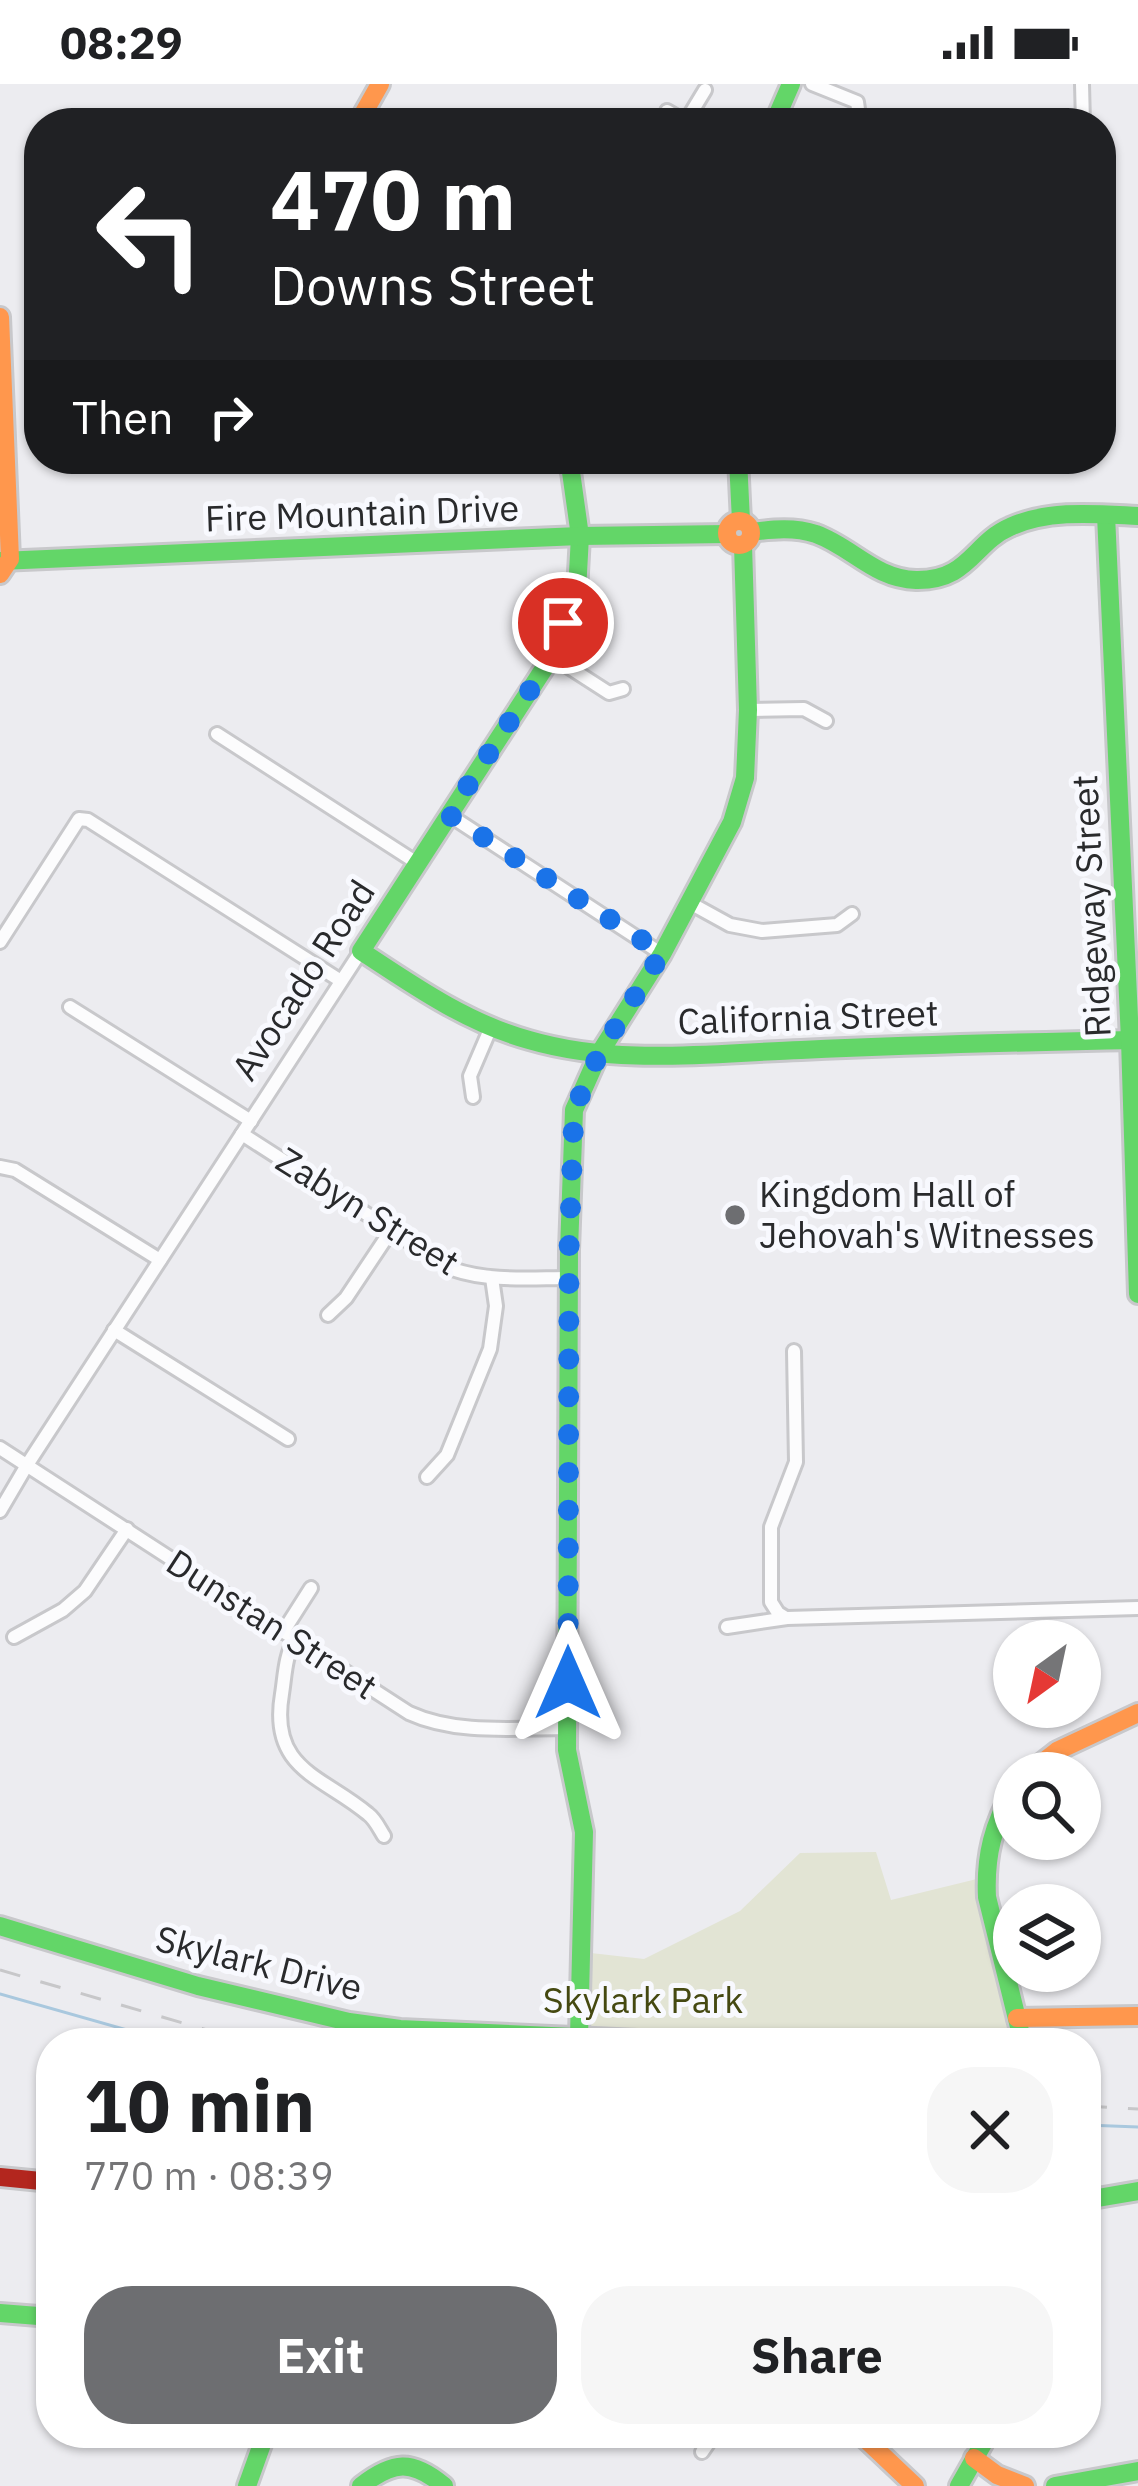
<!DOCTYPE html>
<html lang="en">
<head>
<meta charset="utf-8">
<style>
  :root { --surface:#fff; --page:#f6f6f6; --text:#202124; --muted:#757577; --accent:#6d6e71 }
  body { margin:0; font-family:"IBM Plex Sans",sans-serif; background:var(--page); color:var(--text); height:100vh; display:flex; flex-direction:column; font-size:45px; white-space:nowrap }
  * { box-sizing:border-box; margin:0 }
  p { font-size:39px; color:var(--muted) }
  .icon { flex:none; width:66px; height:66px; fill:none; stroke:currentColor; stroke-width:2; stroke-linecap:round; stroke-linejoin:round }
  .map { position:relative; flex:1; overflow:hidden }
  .panel { position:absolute; left:36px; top:1944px; width:1065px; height:420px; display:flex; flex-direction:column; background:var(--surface); border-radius:48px; box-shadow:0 3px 9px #0004 }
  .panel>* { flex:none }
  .top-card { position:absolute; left:24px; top:24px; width:1092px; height:366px; border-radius:48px; box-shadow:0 3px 9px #0004; background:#202124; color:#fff; overflow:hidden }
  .needle { width:78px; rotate:213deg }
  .tools { position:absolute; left:993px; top:1536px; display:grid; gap:24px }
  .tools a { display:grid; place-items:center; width:108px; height:108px; border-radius:50%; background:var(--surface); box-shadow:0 3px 9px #0004; font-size:60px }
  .pin { position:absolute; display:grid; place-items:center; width:102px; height:102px; color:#fff; margin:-51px; border:6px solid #fff; border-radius:50%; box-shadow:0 3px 12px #0007 }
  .me { position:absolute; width:132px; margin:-66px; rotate:0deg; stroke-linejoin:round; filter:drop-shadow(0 0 9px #0008) }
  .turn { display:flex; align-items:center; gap:42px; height:252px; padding:0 48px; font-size:54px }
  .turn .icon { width:156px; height:156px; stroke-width:2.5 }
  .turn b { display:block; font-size:84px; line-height:102px }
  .then { display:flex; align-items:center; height:114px; padding:0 48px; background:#0003; gap:24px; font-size:45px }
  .round { display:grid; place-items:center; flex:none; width:126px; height:126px; border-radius:48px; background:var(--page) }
  .headline { display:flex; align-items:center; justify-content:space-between; height:204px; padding:0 48px }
  h1 { font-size:72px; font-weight:700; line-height:90px }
  .action { display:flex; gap:24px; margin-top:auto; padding:24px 48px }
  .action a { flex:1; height:138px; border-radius:48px; background:var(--accent); color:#fff; font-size:48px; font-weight:700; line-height:138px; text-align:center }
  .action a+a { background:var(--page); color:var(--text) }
  .status { display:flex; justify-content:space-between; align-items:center; height:84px; padding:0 60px; background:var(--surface); direction:ltr }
  .status svg { height:33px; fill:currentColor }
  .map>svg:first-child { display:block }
  .green { fill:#e2e4d4 }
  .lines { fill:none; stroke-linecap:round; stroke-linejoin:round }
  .stream { stroke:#a9c8de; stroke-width:3 }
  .street-casing { stroke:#c8c8cb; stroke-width:18 }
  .fast-casing { stroke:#c8c8cb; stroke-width:24 }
  .slow-casing { stroke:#c8c8cb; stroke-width:24 }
  .jam-casing { stroke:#c8c8cb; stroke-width:24 }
  .street { stroke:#fcfcfd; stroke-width:12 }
  .fast { stroke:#63d668; stroke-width:18 }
  .slow { stroke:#ff974d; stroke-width:18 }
  .jam { stroke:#b3261e; stroke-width:18 }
  .rail { stroke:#c7c7c9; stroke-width:3; stroke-dasharray:21 21; stroke-linecap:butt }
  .route { stroke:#1a73e8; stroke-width:21; stroke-dasharray:0 37.8 }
  .poi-dot { fill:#6d6e71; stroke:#f8f9fe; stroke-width:4.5 }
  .labels { text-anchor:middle; stroke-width:10; stroke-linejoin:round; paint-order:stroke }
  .street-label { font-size:36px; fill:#292a2c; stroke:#f8f9fe }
  .poi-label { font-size:36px; fill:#292a2c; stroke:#f8f9fe; text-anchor:start }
  .park-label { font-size:36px; fill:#454911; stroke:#f8f9fe }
</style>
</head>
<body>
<div class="status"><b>08:29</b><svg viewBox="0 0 49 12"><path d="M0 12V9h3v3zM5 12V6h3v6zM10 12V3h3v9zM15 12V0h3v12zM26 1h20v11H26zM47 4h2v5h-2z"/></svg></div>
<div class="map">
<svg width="1138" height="2402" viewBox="0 0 1138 2402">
  <rect width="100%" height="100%" fill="#ececf0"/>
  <polygon class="green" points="876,1768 891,1816 985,1793 1023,1959 703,1959 578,1953 582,1868 644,1875 740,1827 800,1769"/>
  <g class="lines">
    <g class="stream">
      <polyline points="0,1910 173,1959"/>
      <polyline points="1086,2041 1138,2043"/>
    </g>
    <g class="street-casing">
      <g id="street">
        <polyline points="812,0 857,18 860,39"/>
        <polyline points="1082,0 1083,39"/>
        <polyline points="667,27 686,38"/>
        <polyline points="685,39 705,6"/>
        <polyline points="550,571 609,609 623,605"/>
        <polyline points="748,626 804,625 826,637"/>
        <polyline points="217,650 417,779"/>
        <polyline points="449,731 662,870"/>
        <polyline points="690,819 730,841 762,847 837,841 852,830"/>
        <polyline points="0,858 79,735 88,736 341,897"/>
        <polyline points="70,923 251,1037"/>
        <polyline points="473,1013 470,992 491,943"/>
        <path d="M242,1050L452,1185C490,1198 530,1194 569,1194"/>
        <polyline points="0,1083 15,1086 160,1176"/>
        <polyline points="328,1231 346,1214 392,1145"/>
        <polyline points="114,1246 288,1355"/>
        <path d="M0,1364L409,1629C457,1651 516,1644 568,1644"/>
        <polyline points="427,1393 447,1371 490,1265 496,1222 492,1194"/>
        <polyline points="0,1427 27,1381 361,867"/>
        <polyline points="786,1534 778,1529 771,1518 771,1443 796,1378 794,1267"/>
        <polyline points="727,1543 787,1534 1138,1524"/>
        <polyline points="283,1548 311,1504"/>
        <polyline points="14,1553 63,1526 85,1507 127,1445"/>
        <path d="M295,1555C285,1572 285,1591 282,1610C269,1686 323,1692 368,1730C375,1735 379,1744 384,1752"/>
        <polyline points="702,2368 715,2349"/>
      </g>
    </g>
    <g class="fast-casing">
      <g id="fast">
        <polyline points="774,39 791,0"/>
        <path d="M565,375L571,388L580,452L577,507L545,583L361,867C414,902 467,939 529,956C618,982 710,969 801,966C913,961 1026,958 1138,956"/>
        <polyline points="738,375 741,437"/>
        <polyline points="1106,431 1130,956 1138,1210"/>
        <path d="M752,448C773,445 795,443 816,450C852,463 875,495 916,496C969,497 973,459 1010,443C1049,425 1097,430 1138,432"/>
        <polyline points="0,477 580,452 727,450"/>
        <path d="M1014,1705C993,1740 985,1772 987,1813L1023,1959"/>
        <polyline points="0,1842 198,1902 349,1938 400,1945 703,1959"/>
        <polyline points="579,1953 584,1748 567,1666 569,1166 574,1026 599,970 662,870 732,738 745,694 748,626 743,461"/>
        <polyline points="1086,2116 1138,2107"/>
        <polyline points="0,2229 51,2233"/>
        <polyline points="247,2402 266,2349"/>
        <path d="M361,2402C393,2377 412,2375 444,2402"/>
        <polyline points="959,2402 989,2349"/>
        <polyline points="1055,2402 1138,2387"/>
      </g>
    </g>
    <g class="slow-casing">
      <g id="slow">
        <polyline points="358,39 380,0"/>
        <polyline points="0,233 10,475 0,490"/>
        <circle cx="739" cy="449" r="12"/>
        <polyline points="1029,1689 1057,1667 1138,1629"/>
        <polyline points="1017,1934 1138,1932"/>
        <polyline points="859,2349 915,2402"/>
        <polyline points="974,2374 997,2391 1025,2402"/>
      </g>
    </g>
    <g class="jam-casing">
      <polyline id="jam" points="0,2093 51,2098"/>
    </g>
    <use href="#street" class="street"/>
    <use href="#fast" class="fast"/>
    <use href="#slow" class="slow"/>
    <use href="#jam" class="jam"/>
    <g class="rail">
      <polyline points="0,1886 252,1959"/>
      <polyline points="1086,2022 1138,2025"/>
    </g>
  </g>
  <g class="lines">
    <polyline class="route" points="563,539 545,583 449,731 662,869 599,970 574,1026 569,1166 568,1599"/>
  </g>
  <circle class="poi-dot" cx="735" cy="1131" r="12"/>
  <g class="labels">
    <g class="street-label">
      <text transform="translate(362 429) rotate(-2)" y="13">Fire Mountain Drive</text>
      <text transform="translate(1091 822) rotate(-93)" y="13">Ridgeway Street</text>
      <text transform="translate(303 896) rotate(-57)" y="13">Avocado Road</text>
      <text transform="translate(808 933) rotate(-2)" y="13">California Street</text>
      <text transform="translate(368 1127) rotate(32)" y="13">Zabyn Street</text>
      <text transform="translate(272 1540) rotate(33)" y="13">Dunstan Street</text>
      <text transform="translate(259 1879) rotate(14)" y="13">Skylark Drive</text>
    </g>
    <g class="poi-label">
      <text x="759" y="1123">Kingdom Hall of<tspan x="759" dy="41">Jehovah's Witnesses</tspan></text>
    </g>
    <g class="park-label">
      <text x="643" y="1929">Skylark Park</text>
    </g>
  </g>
</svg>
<div class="tools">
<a><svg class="needle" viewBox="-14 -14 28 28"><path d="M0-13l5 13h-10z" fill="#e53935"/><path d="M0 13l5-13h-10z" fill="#757577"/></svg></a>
<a><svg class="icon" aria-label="search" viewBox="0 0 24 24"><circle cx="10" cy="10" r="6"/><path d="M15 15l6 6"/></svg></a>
<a><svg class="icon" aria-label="layers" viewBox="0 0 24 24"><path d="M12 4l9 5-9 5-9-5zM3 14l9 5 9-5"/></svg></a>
</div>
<div class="pin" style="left:563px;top:539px;background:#d93025"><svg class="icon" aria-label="arrive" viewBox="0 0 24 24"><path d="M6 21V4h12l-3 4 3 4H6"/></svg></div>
<svg class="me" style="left:568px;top:1599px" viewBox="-20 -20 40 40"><path d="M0-17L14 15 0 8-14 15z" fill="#1a73e8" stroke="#fff" stroke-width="4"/></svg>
<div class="top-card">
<div class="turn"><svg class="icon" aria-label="left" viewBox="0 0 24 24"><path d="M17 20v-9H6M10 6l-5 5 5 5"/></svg><div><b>470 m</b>Downs Street</div></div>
<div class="then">Then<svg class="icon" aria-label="right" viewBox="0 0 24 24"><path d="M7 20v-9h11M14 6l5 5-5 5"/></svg></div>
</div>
<section class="panel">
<div class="headline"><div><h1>10 min</h1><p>770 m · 08:39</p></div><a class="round"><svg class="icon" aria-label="close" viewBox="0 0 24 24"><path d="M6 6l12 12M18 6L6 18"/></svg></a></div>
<div class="action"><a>Exit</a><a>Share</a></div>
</section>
</div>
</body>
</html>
